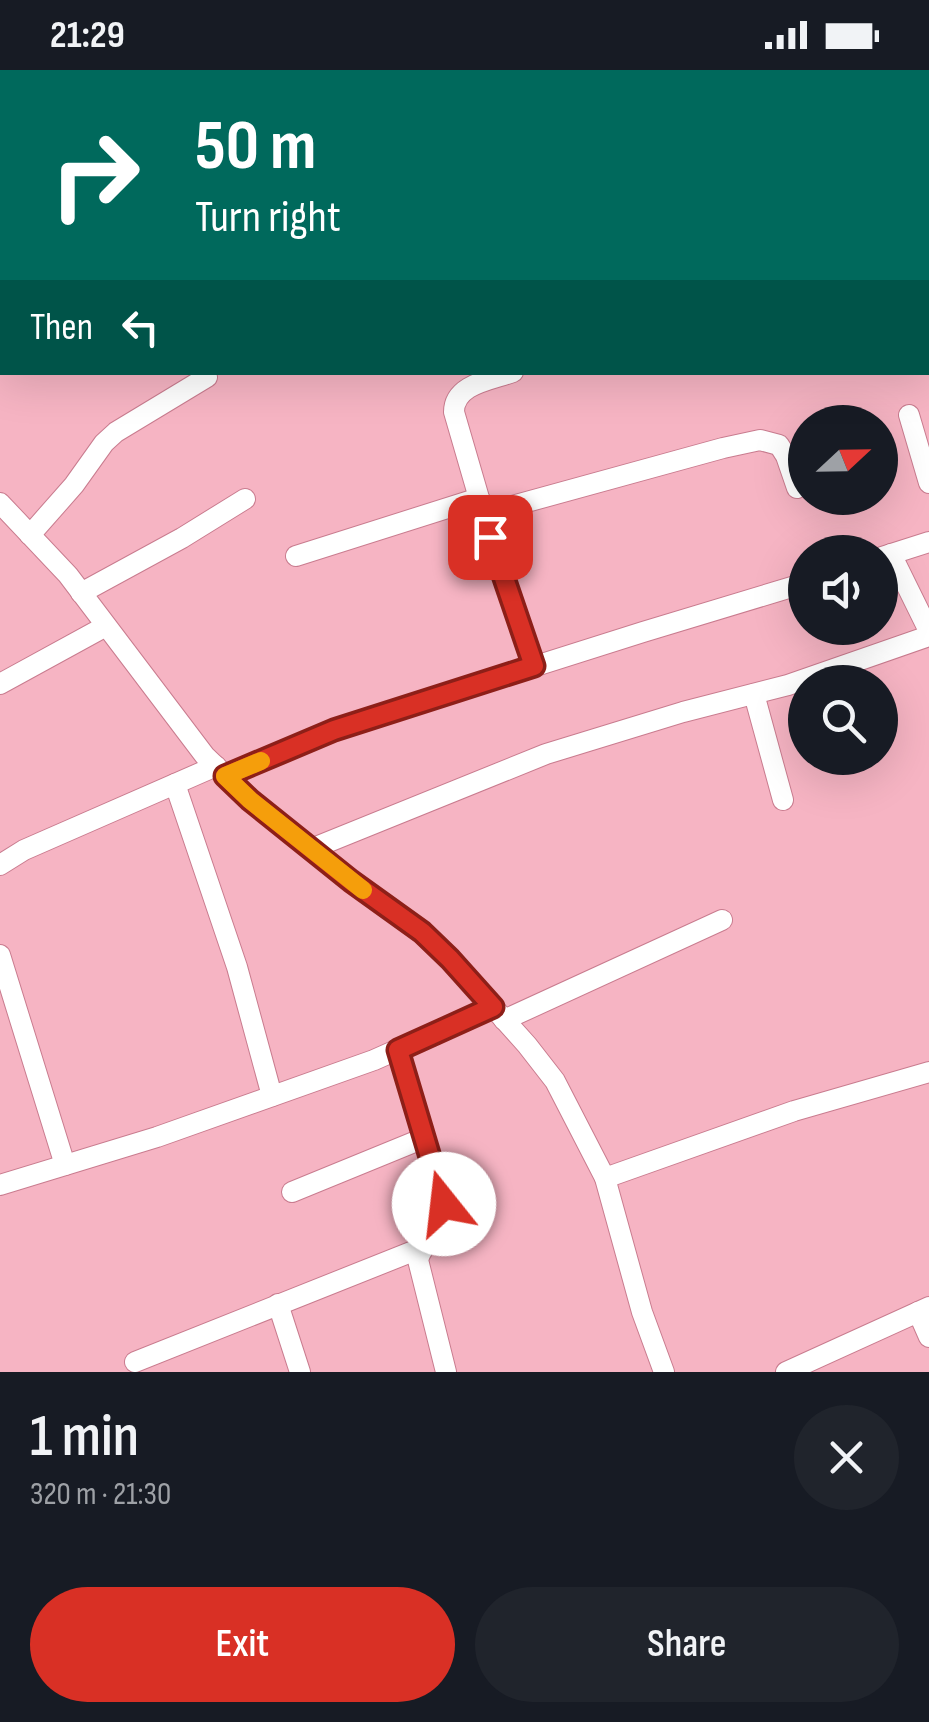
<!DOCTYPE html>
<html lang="en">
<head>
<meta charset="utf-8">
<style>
  :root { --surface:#171b24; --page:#20242c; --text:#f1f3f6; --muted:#9ea1a6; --accent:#d93025 }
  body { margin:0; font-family:"Sofia Sans Condensed",sans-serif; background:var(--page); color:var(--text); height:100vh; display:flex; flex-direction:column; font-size:38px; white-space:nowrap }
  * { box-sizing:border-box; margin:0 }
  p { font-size:32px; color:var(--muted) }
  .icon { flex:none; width:55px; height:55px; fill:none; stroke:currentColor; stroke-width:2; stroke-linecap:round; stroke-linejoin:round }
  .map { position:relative; height:1302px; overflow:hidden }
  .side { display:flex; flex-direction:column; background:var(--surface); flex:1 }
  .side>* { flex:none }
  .hud { position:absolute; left:0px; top:0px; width:930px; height:305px; box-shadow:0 10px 40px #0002; background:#00695c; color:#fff; overflow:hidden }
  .needle { width:65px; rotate:68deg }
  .fabs { position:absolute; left:788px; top:335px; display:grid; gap:20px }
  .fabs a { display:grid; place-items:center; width:110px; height:110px; border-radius:50%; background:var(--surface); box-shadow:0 10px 40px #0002; font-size:50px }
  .pin { position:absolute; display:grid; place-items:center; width:85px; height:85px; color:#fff; margin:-42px; border-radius:20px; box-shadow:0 5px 15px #0006 }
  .me { position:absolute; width:110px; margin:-55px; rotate:344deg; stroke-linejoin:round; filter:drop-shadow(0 0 8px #0008) }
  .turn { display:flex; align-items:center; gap:35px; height:210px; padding:0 30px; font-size:45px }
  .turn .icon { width:130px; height:130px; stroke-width:2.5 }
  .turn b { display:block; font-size:70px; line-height:85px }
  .then { display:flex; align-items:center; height:95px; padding:0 30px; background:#0003; gap:20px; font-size:38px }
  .round { display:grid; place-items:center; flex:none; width:105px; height:105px; border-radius:52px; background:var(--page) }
  .headline { display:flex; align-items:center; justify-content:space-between; height:170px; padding:0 30px }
  h1 { font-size:60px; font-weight:600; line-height:75px }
  .cta { display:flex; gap:20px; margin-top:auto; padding:20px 30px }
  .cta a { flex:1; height:115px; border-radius:60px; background:var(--accent); color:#fff; font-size:40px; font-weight:600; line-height:115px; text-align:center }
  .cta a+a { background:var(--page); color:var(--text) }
  .status { display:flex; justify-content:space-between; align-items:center; height:70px; padding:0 50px; background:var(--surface); direction:ltr }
  .status svg { height:28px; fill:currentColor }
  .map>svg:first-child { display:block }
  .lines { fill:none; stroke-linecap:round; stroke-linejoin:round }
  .street-casing { stroke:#c97c8f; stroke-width:22 }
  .street { stroke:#fff; stroke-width:20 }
  .route-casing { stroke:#8d1f18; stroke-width:25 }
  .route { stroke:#d93025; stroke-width:18 }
  .slow { stroke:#f59e0b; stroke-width:18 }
</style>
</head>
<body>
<div class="status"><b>21:29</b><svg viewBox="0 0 49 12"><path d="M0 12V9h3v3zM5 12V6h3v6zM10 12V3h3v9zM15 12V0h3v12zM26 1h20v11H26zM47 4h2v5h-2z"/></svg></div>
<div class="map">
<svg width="929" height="1302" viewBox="0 0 929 1302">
  <rect width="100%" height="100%" fill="#f6b4c3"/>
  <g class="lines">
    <g class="street-casing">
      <g id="street">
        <polyline points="350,0 352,2"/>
        <polyline points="871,0 872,2"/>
        <polyline points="69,2 77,0"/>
        <polyline points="0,24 2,23"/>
        <polyline points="0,136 2,135"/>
        <polyline points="928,193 929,201"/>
        <polyline points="0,254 2,253"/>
        <path d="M513,302C491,310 454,314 454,342L497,490L535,596"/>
        <polyline points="909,345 929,413"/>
        <polyline points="0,433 68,505 205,686 251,730 351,811 422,862 450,889 527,975 555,1011 605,1108 642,1242 664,1302"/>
        <polyline points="483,444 723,378 760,370 779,375 786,386 797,418"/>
        <polyline points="30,465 74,415 104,373 116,362 207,307"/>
        <polyline points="891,484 929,561"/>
        <polyline points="296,486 479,428"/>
        <polyline points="882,487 929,472"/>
        <polyline points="81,523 182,468 245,429"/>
        <polyline points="0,614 106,556"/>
        <polyline points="754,624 783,730"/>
        <polyline points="225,706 334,660 643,562 805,513"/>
        <polyline points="175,714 237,897 272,1026"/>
        <polyline points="311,779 546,684 683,642 788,615 929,566"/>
        <polyline points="0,795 24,780 216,696"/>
        <polyline points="0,885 65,1095"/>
        <polyline points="504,950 722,850"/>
        <path d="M398,980L447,1147C441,1165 423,1171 418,1190L446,1302"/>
        <polyline points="605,1108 794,1041 929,1002"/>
        <polyline points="0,1115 157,1067 374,990 493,937"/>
        <polyline points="292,1122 424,1068"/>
        <polyline points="278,1234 300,1302"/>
        <polyline points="918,1242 929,1267"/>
        <polyline points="135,1292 421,1178"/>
        <polyline points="786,1302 929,1237"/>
      </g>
    </g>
    <use href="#street" class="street"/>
  </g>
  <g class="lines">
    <g class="route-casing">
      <polyline id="route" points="444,1134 398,980 493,937 450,889 422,862 351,811 250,730 225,706 334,660 534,596 490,467"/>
    </g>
    <use href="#route" class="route"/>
    <polyline class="slow" points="261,691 225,706 250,730 363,820"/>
  </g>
</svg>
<div class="fabs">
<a><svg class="needle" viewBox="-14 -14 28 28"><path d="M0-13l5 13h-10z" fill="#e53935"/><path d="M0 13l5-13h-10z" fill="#9ea1a6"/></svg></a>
<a><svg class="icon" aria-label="sound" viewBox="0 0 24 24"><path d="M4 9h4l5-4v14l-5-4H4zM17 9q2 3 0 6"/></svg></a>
<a><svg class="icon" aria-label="search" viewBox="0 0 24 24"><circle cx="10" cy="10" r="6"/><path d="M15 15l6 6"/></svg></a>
</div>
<div class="pin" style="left:490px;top:467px;background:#d93025"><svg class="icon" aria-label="arrive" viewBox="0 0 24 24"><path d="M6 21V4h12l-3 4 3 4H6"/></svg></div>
<svg class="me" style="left:444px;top:1134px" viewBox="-20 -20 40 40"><circle r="19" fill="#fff"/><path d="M0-13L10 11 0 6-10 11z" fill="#d93025"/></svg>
<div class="hud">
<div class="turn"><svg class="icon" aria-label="right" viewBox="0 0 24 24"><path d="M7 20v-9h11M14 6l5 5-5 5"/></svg><div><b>50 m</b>Turn right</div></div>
<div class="then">Then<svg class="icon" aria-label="left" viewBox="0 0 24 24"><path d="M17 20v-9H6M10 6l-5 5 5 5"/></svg></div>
</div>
</div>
<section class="side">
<div class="headline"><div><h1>1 min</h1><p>320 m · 21:30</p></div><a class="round"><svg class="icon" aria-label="close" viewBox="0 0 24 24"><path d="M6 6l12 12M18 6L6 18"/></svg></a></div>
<div class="cta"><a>Exit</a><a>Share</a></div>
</section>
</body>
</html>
